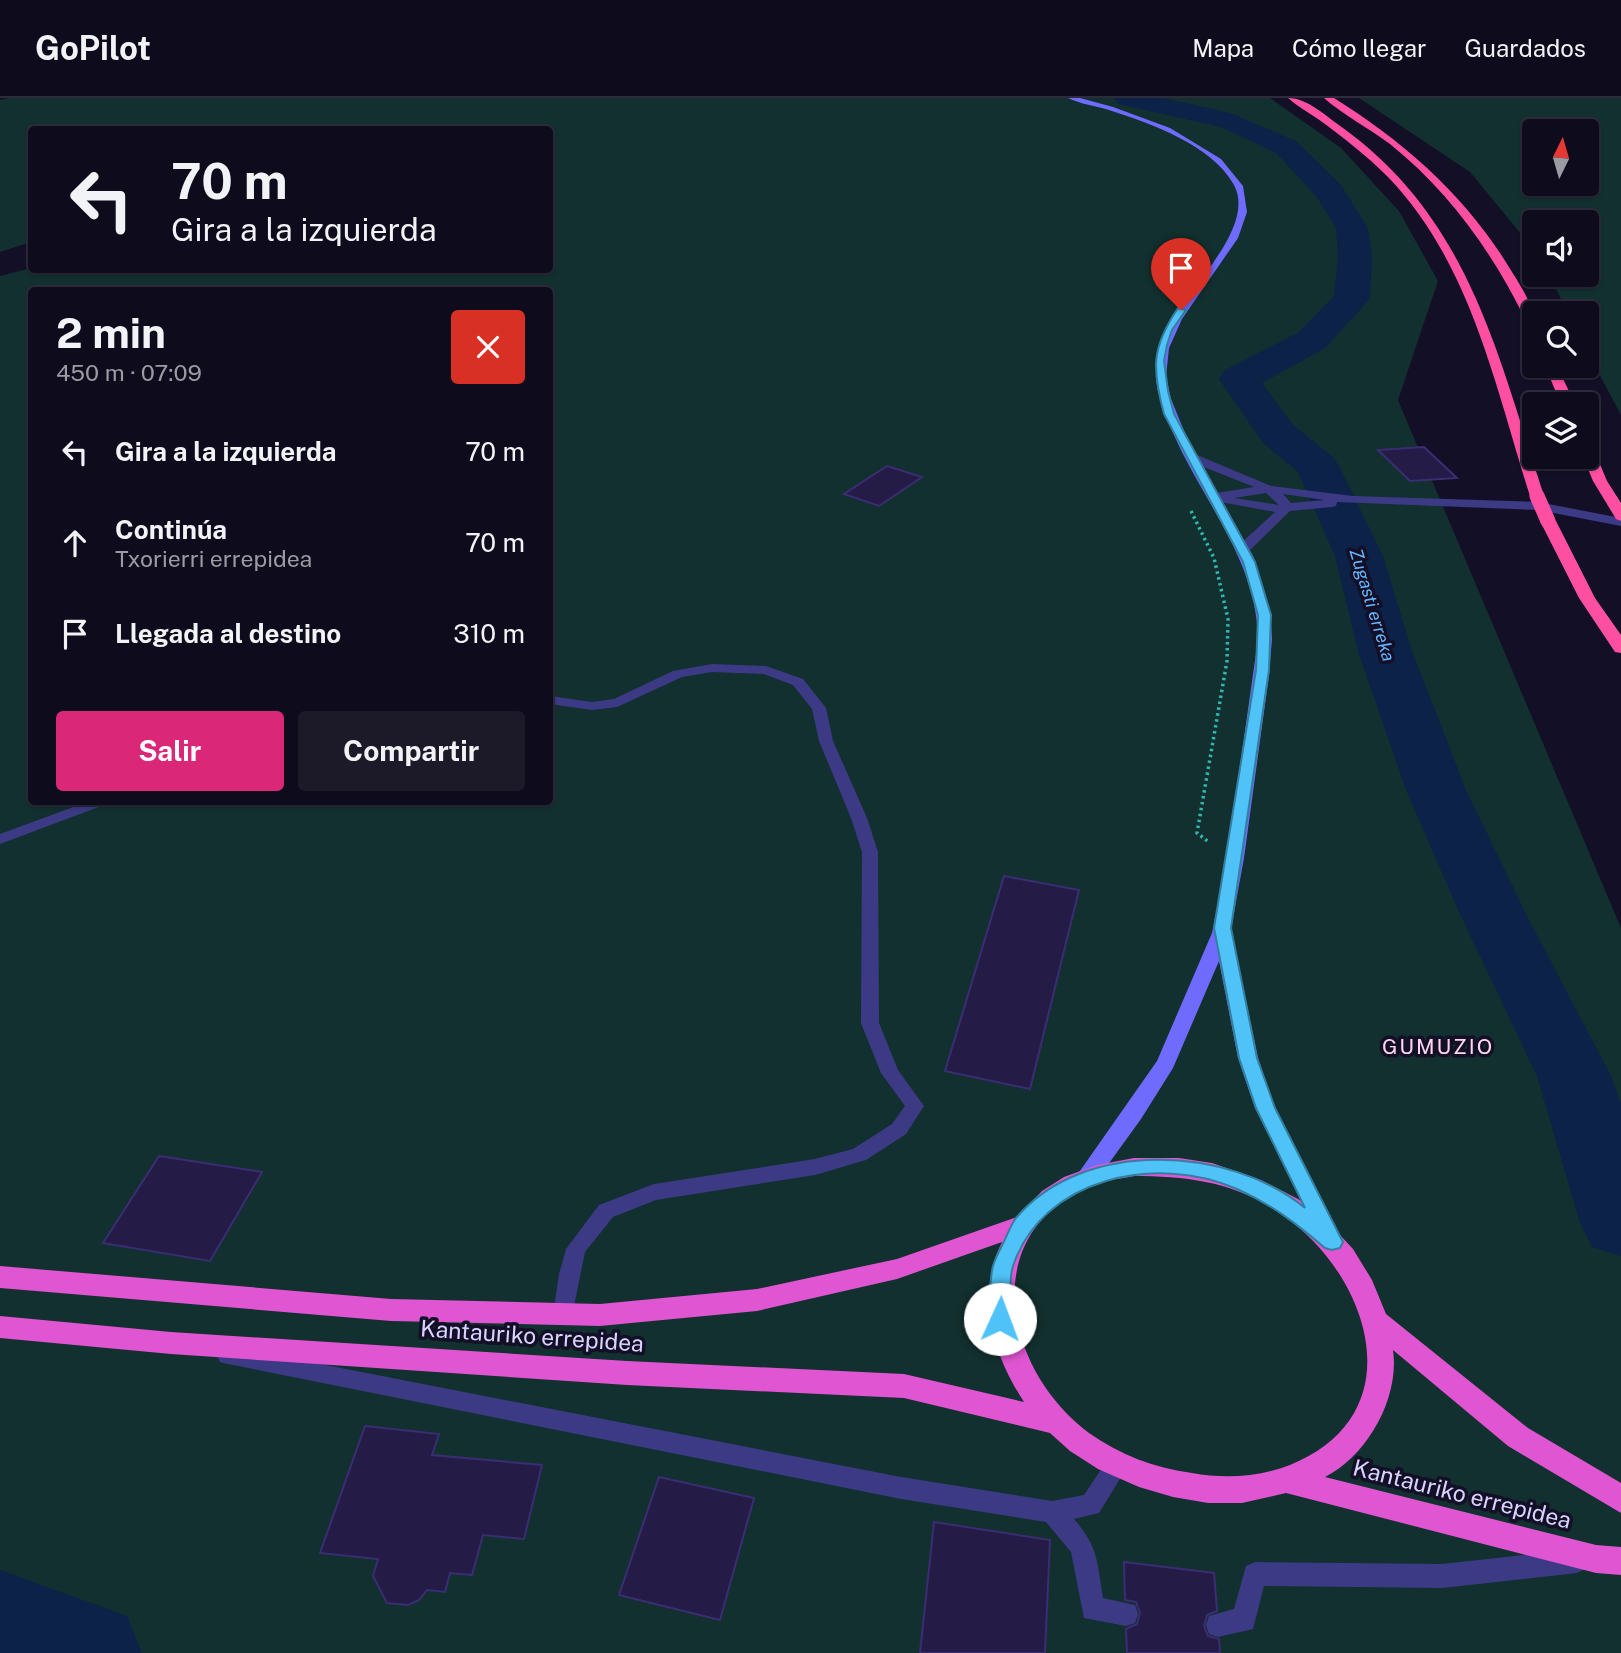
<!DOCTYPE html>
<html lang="es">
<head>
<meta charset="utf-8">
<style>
  :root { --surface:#0e0b1c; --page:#1c1929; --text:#f1f3f6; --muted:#9b9ba3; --line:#2e2b3b; --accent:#db2777 }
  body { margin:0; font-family:"Public Sans",sans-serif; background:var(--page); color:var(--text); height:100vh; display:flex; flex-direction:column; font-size:26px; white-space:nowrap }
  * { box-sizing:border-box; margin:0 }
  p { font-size:23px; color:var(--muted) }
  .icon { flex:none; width:38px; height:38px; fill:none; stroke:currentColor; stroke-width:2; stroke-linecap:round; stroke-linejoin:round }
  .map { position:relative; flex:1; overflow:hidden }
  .sheet { position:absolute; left:28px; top:189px; width:525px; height:518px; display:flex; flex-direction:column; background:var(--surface); border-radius:7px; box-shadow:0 2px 5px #0004,0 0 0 2px var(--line) }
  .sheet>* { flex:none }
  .banner { position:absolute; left:28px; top:28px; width:525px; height:147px; border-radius:7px; box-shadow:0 2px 5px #0004,0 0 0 2px var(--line); background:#0e0b1c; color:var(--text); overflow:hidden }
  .needle { width:46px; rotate:5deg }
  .controls { position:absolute; left:1522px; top:21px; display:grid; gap:14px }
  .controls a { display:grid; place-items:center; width:77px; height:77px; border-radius:7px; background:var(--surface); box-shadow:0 2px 5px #0004,0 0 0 2px var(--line); font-size:35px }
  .pin { position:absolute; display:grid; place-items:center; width:60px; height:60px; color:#fff; margin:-72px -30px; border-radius:50% 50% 50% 0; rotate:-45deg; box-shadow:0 0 7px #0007 }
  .pin .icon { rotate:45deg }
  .me { position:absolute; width:77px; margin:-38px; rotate:2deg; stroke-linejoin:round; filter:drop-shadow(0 0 5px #0008) }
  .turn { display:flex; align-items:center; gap:24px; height:147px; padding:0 28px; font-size:32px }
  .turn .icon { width:91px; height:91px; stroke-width:2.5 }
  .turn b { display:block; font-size:49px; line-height:60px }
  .round { display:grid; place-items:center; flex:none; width:74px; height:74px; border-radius:7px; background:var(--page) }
  .head { display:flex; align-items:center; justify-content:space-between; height:119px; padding:0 28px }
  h1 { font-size:42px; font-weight:700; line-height:52px }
  .cta { display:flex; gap:14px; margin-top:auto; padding:14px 28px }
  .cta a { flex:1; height:80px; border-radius:7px; background:var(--accent); color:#fff; font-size:28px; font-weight:700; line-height:80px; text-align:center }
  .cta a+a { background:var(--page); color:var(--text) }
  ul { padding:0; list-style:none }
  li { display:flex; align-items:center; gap:21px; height:91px; padding:0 28px }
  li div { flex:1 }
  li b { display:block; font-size:26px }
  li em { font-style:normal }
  header { display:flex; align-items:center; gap:42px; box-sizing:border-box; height:98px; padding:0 35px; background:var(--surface); border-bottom:2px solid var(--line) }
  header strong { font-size:33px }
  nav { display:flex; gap:38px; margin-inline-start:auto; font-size:24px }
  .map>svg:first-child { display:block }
  .green { fill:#12302f; fill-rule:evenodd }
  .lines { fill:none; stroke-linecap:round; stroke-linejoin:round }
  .river { fill:#0c2248; fill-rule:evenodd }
  .building { fill:#241b47; stroke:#3b2d73; stroke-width:2 }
  .path { stroke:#2fb8b0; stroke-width:3.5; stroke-dasharray:2.5 3.5; stroke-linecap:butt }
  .service { fill:#3d3a85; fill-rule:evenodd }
  .minor { fill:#3d3a85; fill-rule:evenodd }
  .secondary { fill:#6f6bff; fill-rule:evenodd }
  .trunk { fill:#e055d1; fill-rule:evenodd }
  .motorway { fill:#ff4fa3; fill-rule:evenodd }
  .motorway-bridge { stroke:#ff4fa3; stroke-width:15 }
  .route { fill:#4fc3f7; stroke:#337fa1; stroke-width:2 }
  .labels { text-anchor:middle; stroke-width:7; stroke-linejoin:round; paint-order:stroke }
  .far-water-label { font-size:18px; font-style:italic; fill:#62b6ff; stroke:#130f26 }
  .neighbourhood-label { font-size:21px; letter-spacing:2px; fill:#ffd6f0; stroke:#130f26 }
  .near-street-label { font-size:23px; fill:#d9d4ff; stroke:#130f26 }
</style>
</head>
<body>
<header>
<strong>GoPilot</strong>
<nav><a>Mapa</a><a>Cómo llegar</a><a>Guardados</a></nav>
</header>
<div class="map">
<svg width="1621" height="1555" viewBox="0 0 1621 1555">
  <rect width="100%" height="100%" fill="#130f26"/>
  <g class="green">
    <path d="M9,0H1270L1341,50L1399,113L1438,183L1398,302L1621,830V1555H0V178L31,170L550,172V32H32L31,144L0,154V2ZM32,192H550V704H32Z"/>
    <path d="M1359,0H1621V317L1587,253V215H1568L1549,177H1587V124H1535V153L1470,74ZM1535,33H1587V86H1535Z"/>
  </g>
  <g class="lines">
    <g class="river">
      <polygon points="1114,0 1163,0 1230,15 1296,43 1341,87 1368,130 1372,158 1370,201 1325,250 1262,285 1293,327 1333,359 1339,368 1383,458 1412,553 1466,692 1526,816 1611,978 1621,1006 1621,1158 1592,1149 1580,1125 1537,978 1460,816 1406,692 1358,553 1335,458 1298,374 1263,345 1219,281 1225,272 1299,234 1334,198 1338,158 1336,130 1317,99 1276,55 1221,29 1118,6"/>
      <polygon points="0,1472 127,1518 142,1555 0,1555"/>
    </g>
  </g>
  <g class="building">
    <polygon points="1424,349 1457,380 1410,383 1378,352"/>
    <polygon points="887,368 922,379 879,408 844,396"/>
    <polygon points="1004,778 1079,792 1030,991 945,973"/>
    <polygon points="159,1058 262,1074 210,1163 103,1145"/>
    <polygon points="365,1328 439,1336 432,1357 542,1367 524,1441 483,1437 472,1477 450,1475 445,1494 427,1492 419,1502 408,1507 387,1505 373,1478 378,1461 320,1455"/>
    <polygon points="659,1379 754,1400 720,1522 619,1497"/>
    <polygon points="934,1424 1050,1442 1045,1555 920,1555"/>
    <polygon points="1124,1464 1214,1475 1217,1513 1207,1517 1204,1528 1208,1538 1219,1541 1220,1555 1127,1555 1126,1531 1137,1526 1140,1515 1136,1504 1125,1502"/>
  </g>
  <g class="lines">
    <polyline class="path" points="1191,413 1214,460 1228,521 1227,563 1197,735 1210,745"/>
    <g class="service">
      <polygon points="712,566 766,568 803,581 826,610 833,643 867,720 878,754 879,925 898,972 924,1008 906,1036 866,1062 815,1077 656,1102 613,1119 585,1154 571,1223 564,1226 557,1223 553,1217 559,1176 566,1151 599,1107 654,1086 815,1061 853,1051 892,1026 905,1008 881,975 861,925 862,754 851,720 819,643 812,611 793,587 764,576 712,574 682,579 617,609 592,612 550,606 550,598 592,604 614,601 673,573"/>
      <polygon points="87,704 106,704 104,707 0,746 0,736"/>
      <path d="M228,1248L901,1379L1052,1403L1084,1397L1110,1358L1118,1355L1126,1358L1129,1366L1099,1415L1074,1421C1099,1450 1097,1464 1103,1500L1135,1507L1138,1516L1135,1525L1126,1528L1084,1520L1071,1454L1046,1424L901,1401L228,1266L220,1264L217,1257L220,1250Z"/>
      <polygon points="1577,1451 1585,1455 1589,1463 1585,1471 1577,1475 1442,1490 1264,1488 1253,1531 1218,1539 1209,1536 1206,1527 1209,1518 1234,1511 1246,1468 1255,1464 1442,1466"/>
    </g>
    <path class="minor" d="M1189,357H1197L1271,388L1353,398L1538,404L1621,420V428L1538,412L1337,404L1336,408L1332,409L1290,413L1248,454L1243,455L1236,451L1238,448L1275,414L1210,402V396L1254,389L1189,363ZM1266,395L1279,407L1234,400ZM1283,396L1325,402L1291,405Z"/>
    <path class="secondary" d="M1068,0H1080L1113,9L1170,30L1221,61L1243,88L1247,114L1238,140L1182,221L1169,250L1166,279L1171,301L1189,345L1253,458L1270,512L1272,541L1269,577L1244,760L1231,831L1258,960L1275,1010L1339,1135L1336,1141L1328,1144L1320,1141L1255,1010L1238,960L1219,863L1173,970L1141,1021L1094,1086L1086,1089L1078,1086L1075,1080L1157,963L1212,835L1227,760L1258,541C1257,463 1204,405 1174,337C1166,319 1156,297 1156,276C1156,256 1162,239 1172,221C1191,188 1256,128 1234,87C1211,46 1151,26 1109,12C1096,8 1080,6 1068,0Z"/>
    <path class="trunk" d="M1134,1060H1179L1212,1065L1261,1082L1298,1101L1327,1123L1353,1151L1372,1182L1386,1216L1528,1330L1621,1385V1415L1508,1348L1393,1252C1400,1300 1367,1358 1325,1379L1596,1447L1621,1449V1477L1596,1475L1286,1395L1242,1405H1208L1173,1399L1139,1389L1098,1371L1070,1353L1050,1335L904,1300L627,1287L171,1256L0,1240V1218L171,1234L627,1263L904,1276L1024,1304C993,1256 975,1198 1002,1144L897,1181L757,1213L600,1228L391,1223L0,1190V1168L391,1201L600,1206L757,1191L897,1161L1017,1119L1042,1093L1064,1079L1097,1067ZM1134,1078C1187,1078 1235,1084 1280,1115C1370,1176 1416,1316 1290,1367C1259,1379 1225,1381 1192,1375C1155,1370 1120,1357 1089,1335C1004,1272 975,1134 1093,1087C1106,1082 1120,1081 1134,1078Z"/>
    <g class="motorway">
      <path d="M1288,0C1308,0 1327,19 1343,30C1470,122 1498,258 1544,398L1542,401H1532L1530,398C1495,288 1471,165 1388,79C1367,58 1343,39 1318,21C1308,14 1297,8 1288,0Z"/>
      <path d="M1324,0H1334C1406,45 1468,100 1512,174C1524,193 1535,210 1535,233L1529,229C1495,158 1452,96 1390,46C1369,30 1343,17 1324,0Z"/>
      <polygon points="1545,268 1557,268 1575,306 1561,306"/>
      <polygon points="1587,348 1594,352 1607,383 1621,405 1621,423 1616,421 1593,383 1583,359 1587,359"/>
      <polygon points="1548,418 1556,423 1595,500 1621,537 1621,555 1615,554 1579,500 1540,423"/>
    </g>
    <polyline class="motorway-bridge" points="1537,398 1548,423"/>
  </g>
  <path class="route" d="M1178,210L1186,212L1172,232L1167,247L1164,263L1168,293L1174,316L1255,464L1271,517L1269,572L1231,830L1257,960L1275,1010L1343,1144L1340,1150L1332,1152L1325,1150C1297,1126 1271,1106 1237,1091C1157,1056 1043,1079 1013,1168C1008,1184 1011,1205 1011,1221L1008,1228L1000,1231L993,1228L989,1221C990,1206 989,1189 992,1173C993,1162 1002,1149 1006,1139C1009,1133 1012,1125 1016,1120C1083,1040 1230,1048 1305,1110L1256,1010L1239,960L1214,830L1256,572L1258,517L1243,464L1164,316C1152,271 1151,250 1178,210Z"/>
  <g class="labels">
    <g class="far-water-label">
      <text transform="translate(1372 507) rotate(73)" y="6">Zugasti erreka</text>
    </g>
    <g class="neighbourhood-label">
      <text x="1438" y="956">GUMUZIO</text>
    </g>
    <g class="near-street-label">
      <text transform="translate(532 1238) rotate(4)" y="8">Kantauriko errepidea</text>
      <text transform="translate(1462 1396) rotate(14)" y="8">Kantauriko errepidea</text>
    </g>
  </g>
</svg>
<div class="controls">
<a><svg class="needle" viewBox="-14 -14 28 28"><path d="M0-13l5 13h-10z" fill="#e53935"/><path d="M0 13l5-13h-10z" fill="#9b9ba3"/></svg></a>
<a><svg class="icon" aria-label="sound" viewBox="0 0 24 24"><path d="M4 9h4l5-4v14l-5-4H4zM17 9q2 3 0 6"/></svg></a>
<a><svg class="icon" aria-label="search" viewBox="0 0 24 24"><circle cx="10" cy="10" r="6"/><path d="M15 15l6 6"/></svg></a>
<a><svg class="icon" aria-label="layers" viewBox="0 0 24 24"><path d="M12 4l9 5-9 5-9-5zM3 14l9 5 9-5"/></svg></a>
</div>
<div class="pin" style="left:1181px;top:212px;background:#d93025"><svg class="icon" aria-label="arrive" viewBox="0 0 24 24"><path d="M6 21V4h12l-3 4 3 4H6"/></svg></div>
<svg class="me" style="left:1000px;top:1221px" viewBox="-20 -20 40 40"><circle r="19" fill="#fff"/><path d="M0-13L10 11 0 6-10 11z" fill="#4fc3f7"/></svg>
<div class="banner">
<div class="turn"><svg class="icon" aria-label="left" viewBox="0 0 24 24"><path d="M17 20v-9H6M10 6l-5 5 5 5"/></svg><div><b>70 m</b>Gira a la izquierda</div></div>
</div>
<section class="sheet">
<div class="head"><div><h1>2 min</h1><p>450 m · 07:09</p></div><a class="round" style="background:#d93025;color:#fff"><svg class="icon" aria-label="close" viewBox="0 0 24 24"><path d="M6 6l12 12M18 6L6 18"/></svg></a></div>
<ul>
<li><svg class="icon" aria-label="left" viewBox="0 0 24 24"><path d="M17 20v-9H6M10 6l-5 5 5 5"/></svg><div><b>Gira a la izquierda</b></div><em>70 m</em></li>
<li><svg class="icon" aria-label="ahead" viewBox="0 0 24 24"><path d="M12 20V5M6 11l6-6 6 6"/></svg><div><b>Continúa</b><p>Txorierri errepidea</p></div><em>70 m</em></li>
<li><svg class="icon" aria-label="arrive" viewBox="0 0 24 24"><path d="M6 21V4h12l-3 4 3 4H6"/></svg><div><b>Llegada al destino</b></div><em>310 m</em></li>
</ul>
<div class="cta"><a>Salir</a><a>Compartir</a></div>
</section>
</div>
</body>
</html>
